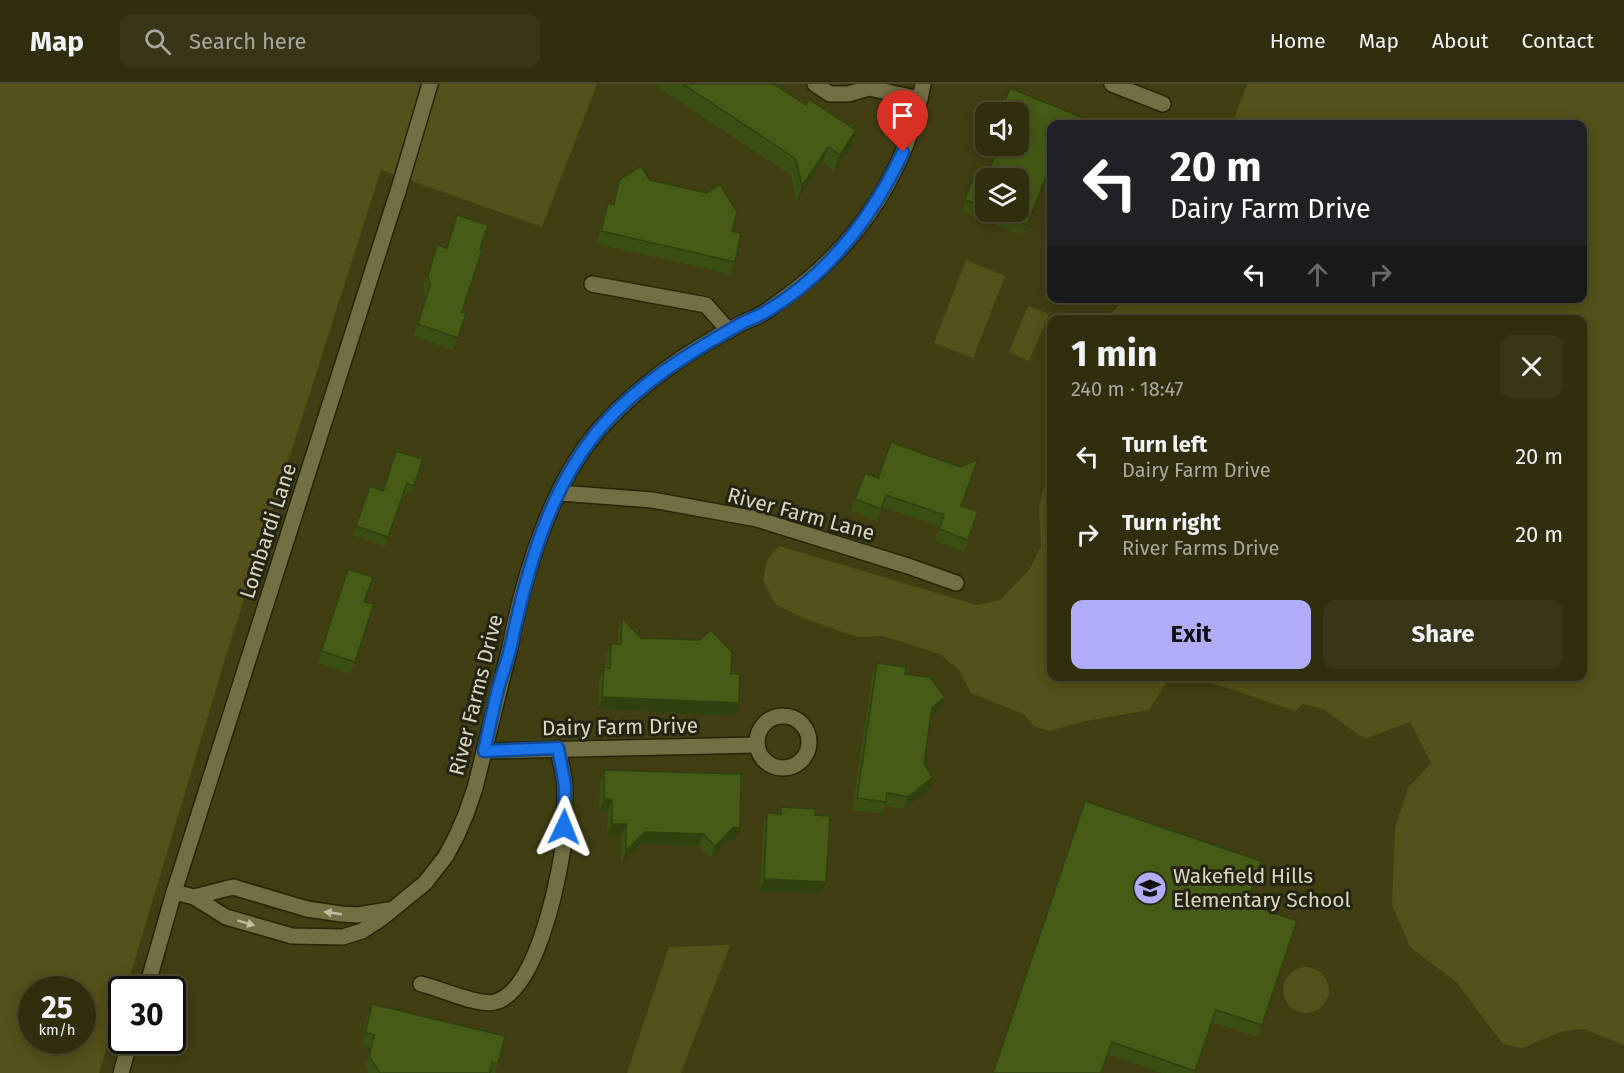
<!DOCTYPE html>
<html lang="en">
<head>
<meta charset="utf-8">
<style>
  :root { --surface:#312e0e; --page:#393617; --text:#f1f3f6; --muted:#a8a89e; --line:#4c4a2e; --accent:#b1adfa }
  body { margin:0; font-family:"Fira Sans",sans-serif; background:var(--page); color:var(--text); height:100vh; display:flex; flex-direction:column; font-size:22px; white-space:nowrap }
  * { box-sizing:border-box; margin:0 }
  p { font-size:20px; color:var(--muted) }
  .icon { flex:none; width:33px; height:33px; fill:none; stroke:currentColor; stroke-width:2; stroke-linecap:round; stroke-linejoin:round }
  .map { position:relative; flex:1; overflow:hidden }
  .panel { position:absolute; left:1047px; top:231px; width:540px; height:366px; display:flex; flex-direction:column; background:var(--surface); border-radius:12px; box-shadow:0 3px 15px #0003,0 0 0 2px var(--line) }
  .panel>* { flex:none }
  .hud { position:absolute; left:1047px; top:36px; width:540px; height:183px; border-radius:12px; box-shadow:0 3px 15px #0003,0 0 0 2px var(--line); background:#202124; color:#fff; overflow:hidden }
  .buttons { position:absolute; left:975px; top:18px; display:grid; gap:12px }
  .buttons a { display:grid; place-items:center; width:54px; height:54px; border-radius:12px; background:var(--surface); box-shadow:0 3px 15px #0003,0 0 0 2px var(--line); font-size:30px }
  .speed { position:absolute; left:18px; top:892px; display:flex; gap:12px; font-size:30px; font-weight:700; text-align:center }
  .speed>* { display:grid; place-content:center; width:78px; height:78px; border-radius:50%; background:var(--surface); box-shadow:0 3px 15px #0003,0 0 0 2px var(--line); line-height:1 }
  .speed small { font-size:15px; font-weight:400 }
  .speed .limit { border:3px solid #111; border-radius:9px; background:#fff; color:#111 }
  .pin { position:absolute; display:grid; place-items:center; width:51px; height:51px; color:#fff; margin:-62px -26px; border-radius:50% 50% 50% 0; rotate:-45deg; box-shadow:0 0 6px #0007 }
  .pin .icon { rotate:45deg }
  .me { position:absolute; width:66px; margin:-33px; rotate:2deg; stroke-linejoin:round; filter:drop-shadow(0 0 4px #0008) }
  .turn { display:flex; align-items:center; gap:21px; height:126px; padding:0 24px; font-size:27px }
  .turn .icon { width:78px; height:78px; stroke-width:2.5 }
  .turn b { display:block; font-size:42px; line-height:51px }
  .lanes { display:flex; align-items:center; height:57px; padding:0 24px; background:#0003; justify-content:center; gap:30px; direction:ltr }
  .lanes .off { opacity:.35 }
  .round { display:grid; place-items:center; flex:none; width:63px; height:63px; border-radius:12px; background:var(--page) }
  .overview { display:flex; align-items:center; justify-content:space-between; height:102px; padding:0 24px }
  h1 { font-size:36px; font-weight:700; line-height:45px }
  .action { display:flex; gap:12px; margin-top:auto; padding:12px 24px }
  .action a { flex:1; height:69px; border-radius:12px; background:var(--accent); color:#111; font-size:24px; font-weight:700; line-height:69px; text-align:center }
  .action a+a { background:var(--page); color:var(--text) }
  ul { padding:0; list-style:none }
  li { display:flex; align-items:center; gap:18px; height:78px; padding:0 24px }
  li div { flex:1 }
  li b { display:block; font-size:22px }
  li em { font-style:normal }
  header { display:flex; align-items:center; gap:36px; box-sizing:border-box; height:84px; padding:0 30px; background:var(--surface); border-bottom:2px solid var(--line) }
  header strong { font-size:28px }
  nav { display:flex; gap:33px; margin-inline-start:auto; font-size:21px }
  .search { width:420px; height:54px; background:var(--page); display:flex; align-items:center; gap:15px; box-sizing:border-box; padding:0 21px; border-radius:12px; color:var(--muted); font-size:22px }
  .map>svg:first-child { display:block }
  .green { fill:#55511a; fill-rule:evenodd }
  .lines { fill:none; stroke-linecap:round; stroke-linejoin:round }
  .minor-casing { stroke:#272404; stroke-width:18 }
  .minor { stroke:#726f44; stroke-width:15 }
  .wall { fill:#3b4e13; fill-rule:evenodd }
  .shaded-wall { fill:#30400f }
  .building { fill:#455b16; stroke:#30400f; stroke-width:1.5 }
  .oneway { fill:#bebda1 }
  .route-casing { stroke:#114b97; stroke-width:15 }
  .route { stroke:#1a73e8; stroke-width:10 }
  .labels { text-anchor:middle; stroke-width:6; stroke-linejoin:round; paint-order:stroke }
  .street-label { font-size:21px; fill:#d8d7c0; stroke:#252412 }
  .poi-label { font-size:21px; fill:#d8d7c0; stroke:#252412; text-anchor:start }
</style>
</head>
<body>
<header>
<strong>Map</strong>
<div class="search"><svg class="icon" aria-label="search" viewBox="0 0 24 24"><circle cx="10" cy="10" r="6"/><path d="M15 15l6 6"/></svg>Search here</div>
<nav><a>Home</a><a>Map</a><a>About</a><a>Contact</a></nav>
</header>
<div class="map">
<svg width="1624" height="989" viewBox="0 0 1624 989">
  <rect width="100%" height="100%" fill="#413e13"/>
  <g class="green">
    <path d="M0,0H597L542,143L381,86L226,572L133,882L125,906H122L121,917L99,989H0ZM32,906H82V957H32Z"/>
    <polygon points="1247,0 1624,0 1624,961 1584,945 1563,947 1523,964 1503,960 1456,898 1410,863 1392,821 1395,744 1408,704 1431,679 1410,638 1365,655 1323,625 1303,620 1295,627 1195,593 1582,592 1582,236 1105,235 1127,214 1582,214 1582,40 1232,40"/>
    <polygon points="966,176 1005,192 973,274 934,259"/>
    <polygon points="1028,222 1049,230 1029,277 1009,268"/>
    <polygon points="1051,381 1052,592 1170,593 1149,626 1086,637 1049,647 1035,643 1023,630 971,609 960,587 940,570 883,552 859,553 845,549 801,533 775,520 763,496 767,476 779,462 977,521 1000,516 1030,485 1041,462 1039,422"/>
    <polygon points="730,861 681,989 627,989 669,863"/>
    <circle cx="1306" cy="906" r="23"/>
  </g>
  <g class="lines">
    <g class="minor-casing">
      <g id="minor">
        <polyline points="815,0 830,10 848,10 869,4 920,15"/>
        <polyline points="1112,0 1163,20"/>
        <polyline points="592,200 706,221 729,247"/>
        <polyline points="560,409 652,416 757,435 908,482 956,499"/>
        <circle cx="783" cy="658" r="26"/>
        <polyline points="484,667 757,661"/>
        <path d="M174,808L194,813L226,833L292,852L343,853L362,847L382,834L425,799L446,772L457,751L466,730L475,704L510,563C524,490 552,395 605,339C643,298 690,266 740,240C746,237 754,234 760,231C772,224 783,215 794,207C861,156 908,84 923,0"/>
        <polyline points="194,813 233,803 307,825 341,830 358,831 388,826"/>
        <path d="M421,900C439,904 480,923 495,918C536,907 557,802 563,764C565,745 565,724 565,705C565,692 560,677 558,664"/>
        <polyline points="146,906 174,808 400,101 430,0"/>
        <polyline points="121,989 130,957"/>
      </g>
    </g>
    <use href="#minor" class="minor"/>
  </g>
  <g class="wall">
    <polygon points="657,0 774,0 806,21 856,46 851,62 834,87 822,78 796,118 791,91 656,2"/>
    <path d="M1052,40V79L1022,152L961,127L975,89L986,94ZM986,94L1018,128H986Z"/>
    <polygon points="619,96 650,96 732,147 735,178 730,190 597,160 603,131 608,119 612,120 615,108"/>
    <polygon points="457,131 480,165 462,228 458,254 453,266 413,252 426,214 423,203 437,161 446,164"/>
    <polygon points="423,375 411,410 404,408 385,462 353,451 370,402 383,407"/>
    <polygon points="865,389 978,427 964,468 935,457 940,443 882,423 877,437 851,427"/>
    <polygon points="343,497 364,518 355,578 350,590 317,579"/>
    <polygon points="622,534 641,554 731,590 735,632 598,625 599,596 604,583 606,584 606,572 611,560 617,560 618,546"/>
    <polygon points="877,579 905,590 945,613 941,625 930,633 924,680 929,706 904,725 885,722 881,730 852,726 872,591"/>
    <polygon points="604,686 735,756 729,756 711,774 699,762 641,760 621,779 621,752 607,752 608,727 599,727 600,698"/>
    <polygon points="781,723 821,810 760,807 763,741 767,729 779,729"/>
    <polygon points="1250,810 1263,825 1297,837 1257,953 1212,938 1194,989 1162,989 1107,970 993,989"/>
    <polygon points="372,920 498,980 495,989 368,989 365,984 370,963 361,961 367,933"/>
  </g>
  <g class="shaded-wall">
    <polygon points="856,46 851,62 834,87 840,71"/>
    <polygon points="828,63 822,78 796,118 802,102"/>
    <polygon points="602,613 739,619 735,632 598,625"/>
    <polygon points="945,613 941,625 928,636 932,624"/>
    <polygon points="933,693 929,706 904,725 908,713"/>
    <polygon points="604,715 612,715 608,727 599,727"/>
    <polygon points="612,740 626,740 621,752 607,752"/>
    <polygon points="733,744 740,744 735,756 729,756 711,774 715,762"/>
    <polygon points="645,748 703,750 699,762 641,760 621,779 626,767"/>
    <polygon points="764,795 826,798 821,810 760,807"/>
  </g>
  <g class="building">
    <polygon points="683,0 774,0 806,21 809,15 856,46 840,71 828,63 802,102 796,75"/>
    <polygon points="1010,4 1098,40 1052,40 1052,78 1027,141 994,128 1018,128 1018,94 986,94 986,124 965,116 975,89 986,94 999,62 1018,62 1018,28 1000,28"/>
    <polygon points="641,82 650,96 707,109 720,100 737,128 732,147 741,149 735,178 601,147 608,119 614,121 619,96"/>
    <polygon points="457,131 488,141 480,165 482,166 462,228 466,229 458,254 418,240 430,201 428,191 437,161 447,164"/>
    <polygon points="891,358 960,383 978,375 961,422 978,427 968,456 939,445 944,431 886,411 881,425 855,415 865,389 878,394"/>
    <polygon points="396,367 423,375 414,402 407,400 388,453 356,442 370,402 383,407"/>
    <polygon points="348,485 373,493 364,518 374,520 355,578 321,567"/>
    <polygon points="622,534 641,554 699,556 711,546 732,568 731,590 740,590 739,619 602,613 604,583 610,584 611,560 621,560"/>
    <polygon points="877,579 906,583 905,590 930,593 945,613 932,624 924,680 933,693 908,713 887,709 886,718 857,714"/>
    <polygon points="604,686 741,690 740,744 733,744 715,762 703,750 645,748 626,767 626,740 612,740 612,715 604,715"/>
    <polygon points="1085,717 1261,777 1250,810 1266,816 1263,825 1297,837 1262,941 1216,926 1195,987 1112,958 1101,989 993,989"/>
    <polygon points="781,723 815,725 815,731 830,732 826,798 764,795 767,729 781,730"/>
    <polygon points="372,920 505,952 498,980 492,978 490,989 380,989 369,972 374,951 365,949"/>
  </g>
  <defs><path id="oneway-solid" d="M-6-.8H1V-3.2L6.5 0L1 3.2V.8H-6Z" transform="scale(1.5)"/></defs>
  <g class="oneway">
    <use href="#oneway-solid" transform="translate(333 829) rotate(-172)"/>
    <use href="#oneway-solid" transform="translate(246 839) rotate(17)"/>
  </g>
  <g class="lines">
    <g class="route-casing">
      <path id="route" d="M564,743L565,702L558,664L484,667C489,646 493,625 498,605C502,590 508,576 511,561C527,485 550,401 603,341C640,299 689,269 737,242C745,237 754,234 762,230C826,193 872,134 903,68"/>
    </g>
    <use href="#route" class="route"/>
  </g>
  <defs>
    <g id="school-disc" transform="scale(1.725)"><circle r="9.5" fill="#b1adfa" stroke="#252412"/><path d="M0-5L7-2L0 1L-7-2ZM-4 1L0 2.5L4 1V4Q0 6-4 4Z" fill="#111"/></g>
  </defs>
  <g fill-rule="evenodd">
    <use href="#school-disc" x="1150" y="804"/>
  </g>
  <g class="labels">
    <g class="street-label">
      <text transform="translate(801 430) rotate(15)" y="7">River Farm Lane</text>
      <text transform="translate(268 447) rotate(-72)" y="7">Lombardi Lane</text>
      <text transform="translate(476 611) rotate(-76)" y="7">River Farms Drive</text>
      <text transform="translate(620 643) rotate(-1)" y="7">Dairy Farm Drive</text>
    </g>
    <g class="poi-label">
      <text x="1173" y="799">Wakefield Hills<tspan x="1173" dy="24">Elementary School</tspan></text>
    </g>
  </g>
</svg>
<div class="buttons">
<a><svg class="icon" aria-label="sound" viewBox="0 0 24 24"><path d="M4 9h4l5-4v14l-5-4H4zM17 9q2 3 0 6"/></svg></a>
<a><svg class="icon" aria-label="layers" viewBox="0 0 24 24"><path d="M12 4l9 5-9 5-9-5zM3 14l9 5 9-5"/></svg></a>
</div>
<div class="speed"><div>25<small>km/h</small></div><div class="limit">30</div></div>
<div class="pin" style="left:903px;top:68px;background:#d93025"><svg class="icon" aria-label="arrive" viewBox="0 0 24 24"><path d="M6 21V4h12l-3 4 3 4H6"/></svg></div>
<svg class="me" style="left:564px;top:743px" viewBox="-20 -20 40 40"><path d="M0-17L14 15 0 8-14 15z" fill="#1a73e8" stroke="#fff" stroke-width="4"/></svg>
<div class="hud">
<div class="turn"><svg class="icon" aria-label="left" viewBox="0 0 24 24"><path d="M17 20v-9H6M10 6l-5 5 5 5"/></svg><div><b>20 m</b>Dairy Farm Drive</div></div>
<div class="lanes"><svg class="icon" aria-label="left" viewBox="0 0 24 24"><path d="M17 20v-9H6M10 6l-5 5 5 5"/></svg><svg class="icon off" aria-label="ahead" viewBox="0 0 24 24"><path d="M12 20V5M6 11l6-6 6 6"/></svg><svg class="icon off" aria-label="right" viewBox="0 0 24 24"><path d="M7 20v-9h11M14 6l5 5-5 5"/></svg></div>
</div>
<section class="panel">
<div class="overview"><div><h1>1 min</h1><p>240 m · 18:47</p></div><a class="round"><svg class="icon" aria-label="close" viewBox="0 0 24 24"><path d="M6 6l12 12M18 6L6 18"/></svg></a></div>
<ul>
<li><svg class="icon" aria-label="left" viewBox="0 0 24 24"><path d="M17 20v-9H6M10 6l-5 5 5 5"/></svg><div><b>Turn left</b><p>Dairy Farm Drive</p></div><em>20 m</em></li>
<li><svg class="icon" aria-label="right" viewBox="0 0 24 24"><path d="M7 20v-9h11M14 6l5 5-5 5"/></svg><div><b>Turn right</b><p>River Farms Drive</p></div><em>20 m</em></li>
</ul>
<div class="action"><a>Exit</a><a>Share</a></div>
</section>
</div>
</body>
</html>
